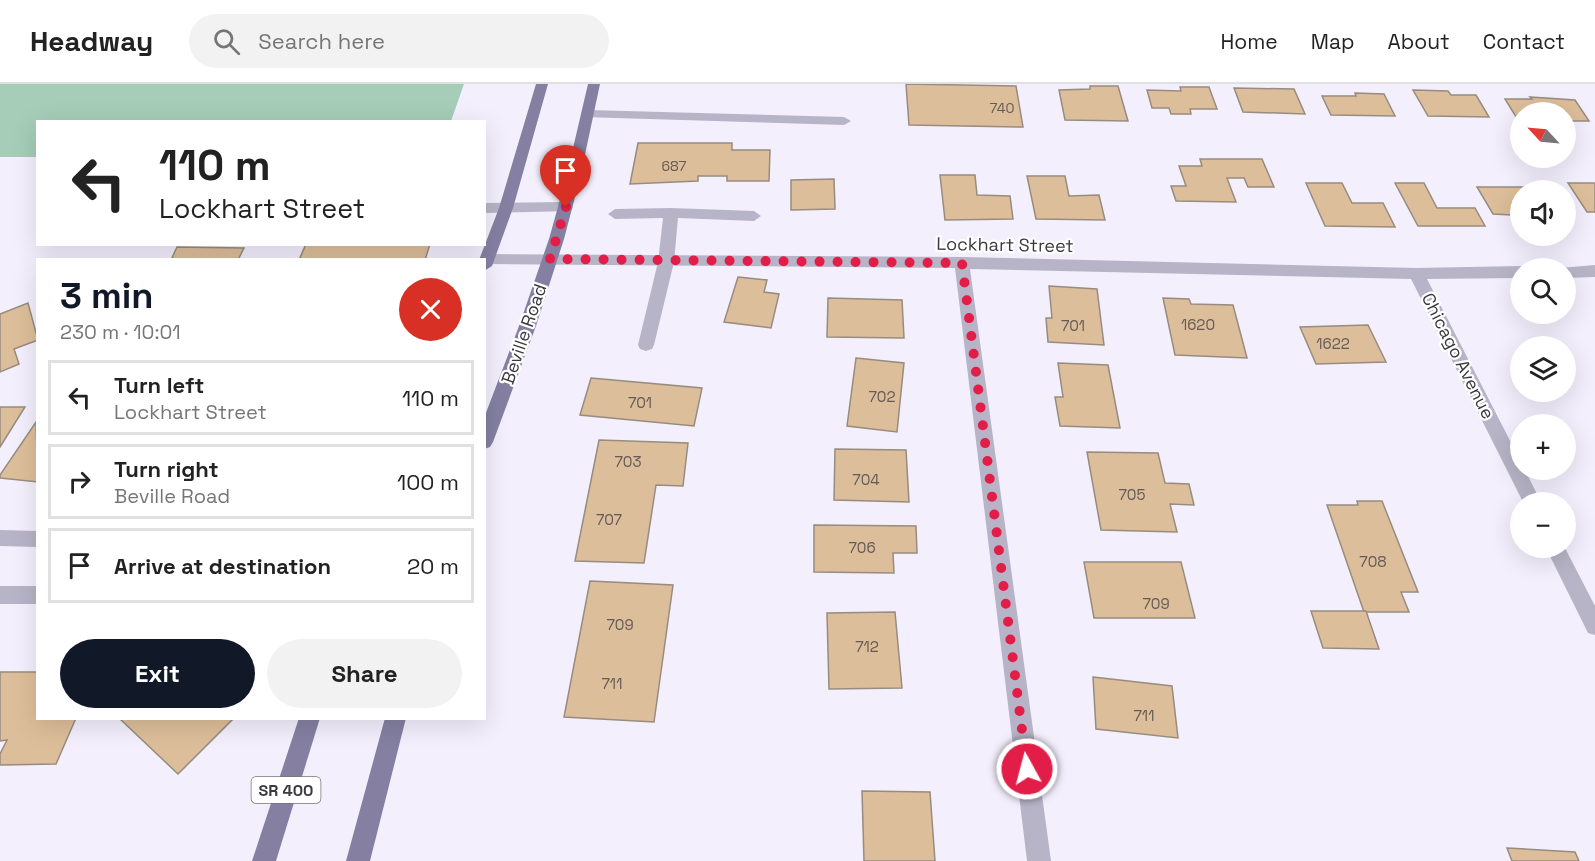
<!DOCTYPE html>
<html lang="en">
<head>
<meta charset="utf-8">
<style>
  :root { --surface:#fff; --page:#f2f2f2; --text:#222; --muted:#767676; --line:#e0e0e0; --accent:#111827 }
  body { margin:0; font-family:"Space Grotesk",sans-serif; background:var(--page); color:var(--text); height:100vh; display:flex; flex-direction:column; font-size:22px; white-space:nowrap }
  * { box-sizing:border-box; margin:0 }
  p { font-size:20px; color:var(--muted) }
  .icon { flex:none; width:33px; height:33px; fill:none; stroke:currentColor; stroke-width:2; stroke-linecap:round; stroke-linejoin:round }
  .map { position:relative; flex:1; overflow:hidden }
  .sheet { position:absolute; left:36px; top:174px; width:450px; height:462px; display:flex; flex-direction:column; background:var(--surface); border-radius:0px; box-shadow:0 6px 24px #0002 }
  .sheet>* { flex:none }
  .guide { position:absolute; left:36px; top:36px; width:450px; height:126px; border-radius:0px; box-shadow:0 6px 24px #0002; background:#fff; color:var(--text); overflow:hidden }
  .needle { width:39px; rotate:296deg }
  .buttons { position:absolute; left:1510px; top:18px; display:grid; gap:12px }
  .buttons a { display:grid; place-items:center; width:66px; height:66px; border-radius:50%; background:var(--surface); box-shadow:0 6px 24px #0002; font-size:30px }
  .pin { position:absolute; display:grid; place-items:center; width:51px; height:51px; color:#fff; margin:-62px -26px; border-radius:50% 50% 50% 0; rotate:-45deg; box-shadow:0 0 6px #0007 }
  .pin .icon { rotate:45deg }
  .me { position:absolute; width:66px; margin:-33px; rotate:353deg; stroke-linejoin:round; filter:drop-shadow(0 0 4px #0008) }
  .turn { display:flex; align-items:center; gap:21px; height:126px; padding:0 24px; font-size:27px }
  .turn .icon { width:78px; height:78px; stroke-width:2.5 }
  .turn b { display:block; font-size:42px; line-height:51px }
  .round { display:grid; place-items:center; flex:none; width:63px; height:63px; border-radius:32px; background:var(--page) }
  .overview { display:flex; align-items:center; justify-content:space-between; height:102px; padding:0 24px }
  h1 { font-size:36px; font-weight:700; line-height:45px; color:var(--accent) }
  .action { display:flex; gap:12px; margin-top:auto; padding:12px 24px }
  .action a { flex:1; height:69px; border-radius:36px; background:var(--accent); color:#fff; font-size:24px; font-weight:700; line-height:69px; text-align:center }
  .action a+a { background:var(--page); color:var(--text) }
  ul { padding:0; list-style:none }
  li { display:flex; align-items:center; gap:18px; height:75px; margin:0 12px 9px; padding:0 12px; border:3px solid var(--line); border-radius:0px }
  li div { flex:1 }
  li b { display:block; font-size:22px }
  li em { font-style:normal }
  header { display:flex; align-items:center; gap:36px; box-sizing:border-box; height:84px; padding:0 30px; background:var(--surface); border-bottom:2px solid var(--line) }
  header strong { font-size:28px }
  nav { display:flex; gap:33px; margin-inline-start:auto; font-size:21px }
  .search { width:420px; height:54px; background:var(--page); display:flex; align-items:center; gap:15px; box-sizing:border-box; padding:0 21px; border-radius:33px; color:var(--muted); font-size:22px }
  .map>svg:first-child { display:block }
  .green { fill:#a5cdb7 }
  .building { fill:#ddbe9a; stroke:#978c7f; stroke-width:1.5 }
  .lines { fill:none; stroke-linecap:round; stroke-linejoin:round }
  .service { fill:#b7b4c7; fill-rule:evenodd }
  .minor { fill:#b7b4c7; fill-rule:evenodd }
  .primary { fill:#8580a2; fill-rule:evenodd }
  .route { stroke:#e11d48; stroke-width:10; stroke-dasharray:0 18 }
  .labels { text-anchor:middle; stroke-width:4.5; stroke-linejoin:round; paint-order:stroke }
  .far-number-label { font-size:14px; fill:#645a56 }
  .number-label { font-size:15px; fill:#645a56 }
  .shield { fill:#fff; stroke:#767479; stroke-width:1.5 }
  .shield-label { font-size:16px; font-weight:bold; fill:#3b3940 }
  .street-label { font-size:18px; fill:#3b3940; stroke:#fff }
</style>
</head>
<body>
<header>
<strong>Headway</strong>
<div class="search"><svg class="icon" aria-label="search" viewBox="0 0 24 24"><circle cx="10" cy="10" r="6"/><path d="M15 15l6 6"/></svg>Search here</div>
<nav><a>Home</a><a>Map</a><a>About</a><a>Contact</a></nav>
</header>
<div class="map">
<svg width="1595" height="777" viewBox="0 0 1595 777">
  <rect width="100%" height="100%" fill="#f4effd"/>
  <polygon class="green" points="0,0 464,0 451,37 38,38 37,73 0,73"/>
  <g class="building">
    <polygon points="906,0 1016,2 1023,43 909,41"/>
    <polygon points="1090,2 1118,2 1128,37 1065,36 1059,6 1090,5"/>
    <polygon points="1180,3 1209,3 1217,25 1190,25 1191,30 1171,30 1169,24 1152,24 1147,6 1181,7"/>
    <polygon points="1234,4 1294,5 1305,30 1243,28"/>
    <polygon points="1413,6 1448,7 1451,11 1476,11 1489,33 1428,32"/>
    <polygon points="1355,9 1384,10 1395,32 1331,31 1322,12 1356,12"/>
    <polygon points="1530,13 1575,16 1589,37 1566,37 1566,28 1521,28 1521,36 1518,36 1505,15 1532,15"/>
    <polygon points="638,59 732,59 732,66 770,66 769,97 727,97 727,92 698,92 698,97 630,100"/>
    <polygon points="1200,75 1262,75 1274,103 1248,103 1244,94 1227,94 1236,118 1176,117 1171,102 1186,102 1179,82 1202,82"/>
    <polygon points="940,91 975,91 977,111 1010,112 1013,135 945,136"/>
    <polygon points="1027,92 1065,92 1069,112 1099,111 1105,136 1036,135"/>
    <polygon points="834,95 835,125 791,126 791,96"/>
    <polygon points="1306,99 1342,99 1352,119 1383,119 1395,143 1325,142"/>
    <polygon points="1395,99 1424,99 1437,124 1475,124 1485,142 1418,142"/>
    <polygon points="1568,99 1595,99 1595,128 1587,128"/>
    <polygon points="1477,103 1554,103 1557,106 1521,106 1521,133 1513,133 1512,131 1493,130"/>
    <polygon points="306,160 430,160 425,176 299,176"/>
    <polygon points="177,163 244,164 238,176 171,176"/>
    <polygon points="738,193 767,196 764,208 779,210 771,244 724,238"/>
    <polygon points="1049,202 1097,205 1104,261 1048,258 1046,234 1052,234"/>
    <polygon points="828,214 902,216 904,254 827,253"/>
    <polygon points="1163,214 1189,215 1191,220 1233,221 1247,274 1175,271"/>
    <polygon points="28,219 38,256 14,265 19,280 0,288 0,230"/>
    <polygon points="1368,241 1386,278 1316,280 1300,243"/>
    <polygon points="856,274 904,279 897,348 847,342"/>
    <polygon points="1058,279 1108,281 1120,344 1060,342 1055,313 1063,313"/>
    <polygon points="591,294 702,304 694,342 580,331"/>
    <polygon points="0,323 25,323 0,363"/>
    <polygon points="36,338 38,398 0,394 0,391"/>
    <polygon points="599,356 688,359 683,402 656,401 644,479 575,477"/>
    <polygon points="835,365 906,366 909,418 834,416"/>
    <polygon points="1087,368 1158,369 1165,399 1189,400 1194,421 1170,420 1177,448 1101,446"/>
    <polygon points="1357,417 1382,417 1418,508 1401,508 1409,528 1364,528 1327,421 1358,421"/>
    <polygon points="814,441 916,442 917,469 893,469 894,489 814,488"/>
    <polygon points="1084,478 1181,478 1195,534 1094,534"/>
    <polygon points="590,497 673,501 654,638 564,633"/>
    <polygon points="1311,527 1366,527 1379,565 1323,564"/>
    <polygon points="895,528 902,604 829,605 827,529"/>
    <polygon points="0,588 38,588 38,634 76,634 56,680 0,681 0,670 7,656 0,657"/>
    <polygon points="1093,593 1172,602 1178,654 1096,645"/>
    <polygon points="119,634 231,634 232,636 178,690"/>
    <polygon points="862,707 930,708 935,777 864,777"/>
    <polygon points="1507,764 1575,768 1579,777 1512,777"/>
  </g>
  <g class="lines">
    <g class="service">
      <polygon points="588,26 844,33 851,37 844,41 583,33 581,30 583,27"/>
      <polygon points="671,124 754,127 761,132 754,137 678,134 674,178 654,261 652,265 646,267 640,265 638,261 658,178 663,134 615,135 608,130 615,125"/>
    </g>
    <g class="minor">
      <polygon points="566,118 571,119 573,123 571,127 484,129 484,119"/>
      <polygon points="488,170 962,173 1416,184 1521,182 1527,184 1521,184 1521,194 1427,195 1521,378 1521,386 1525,386 1541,418 1523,418 1411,195 970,185 1051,777 1027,777 955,184 488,180 484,179 484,176 480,175 483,171"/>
      <polygon points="1595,181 1595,193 1566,194 1566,184 1560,184"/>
      <polygon points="0,446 38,447 38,463 0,462"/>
      <polygon points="1546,464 1565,464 1595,522 1595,551 1588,549"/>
      <rect x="0" y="502" width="38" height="18"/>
    </g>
    <g class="primary">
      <polygon points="536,0 548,0 513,124 492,182 484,187 484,176 479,176 499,124"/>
      <polygon points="588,0 600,0 580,94 564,155 536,242 493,358 490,363 484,365 484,334 519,242 549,155 566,94"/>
      <polygon points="299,634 320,634 276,777 252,777"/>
      <polygon points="385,634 406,634 370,777 346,777"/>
    </g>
  </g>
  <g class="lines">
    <polyline class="route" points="566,123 550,175 962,179 1027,685"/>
  </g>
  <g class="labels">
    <g class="far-number-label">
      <text x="1002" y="29">740</text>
      <text x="674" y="87">687</text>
    </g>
    <g class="number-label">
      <text x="1198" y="246">1620</text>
      <text x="1073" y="247">701</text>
      <text x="1333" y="265">1622</text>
      <text x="882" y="318">702</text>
      <text x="640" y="324">701</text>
      <text x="628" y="383">703</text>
      <text x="866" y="401">704</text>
      <text x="1132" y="416">705</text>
      <text x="609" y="441">707</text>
      <text x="862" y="469">706</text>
      <text x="1373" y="483">708</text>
      <text x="1156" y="525">709</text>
      <text x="620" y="546">709</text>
      <text x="867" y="568">712</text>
      <text x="612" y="605">711</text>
      <text x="1144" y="637">711</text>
    </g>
    <rect class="shield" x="251.5" y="693" width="69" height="26" rx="4.5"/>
    <g class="shield-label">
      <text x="286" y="712">SR 400</text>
    </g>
    <g class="street-label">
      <text transform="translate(1005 161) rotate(1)" y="6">Lockhart Street</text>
      <text transform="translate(524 250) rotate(-71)" y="6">Beville Road</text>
      <text transform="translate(1458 272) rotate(63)" y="6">Chicago Avenue</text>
    </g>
  </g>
</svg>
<div class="buttons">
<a><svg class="needle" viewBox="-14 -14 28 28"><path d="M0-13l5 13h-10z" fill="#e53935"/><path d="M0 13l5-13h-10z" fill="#767676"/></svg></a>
<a><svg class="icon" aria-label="sound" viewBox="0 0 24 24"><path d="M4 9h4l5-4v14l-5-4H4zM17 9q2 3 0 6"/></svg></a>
<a><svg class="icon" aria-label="search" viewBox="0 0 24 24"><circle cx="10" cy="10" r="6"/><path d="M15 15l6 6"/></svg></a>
<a><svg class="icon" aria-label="layers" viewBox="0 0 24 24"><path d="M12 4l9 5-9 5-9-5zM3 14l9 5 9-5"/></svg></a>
<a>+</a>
<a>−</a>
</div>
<div class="pin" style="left:566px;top:123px;background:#d93025"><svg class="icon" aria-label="arrive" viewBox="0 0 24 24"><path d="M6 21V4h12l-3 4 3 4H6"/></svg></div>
<svg class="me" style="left:1027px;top:685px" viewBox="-20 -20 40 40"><circle r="17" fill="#e11d48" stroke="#fff" stroke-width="3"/><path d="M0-11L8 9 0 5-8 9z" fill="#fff"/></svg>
<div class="guide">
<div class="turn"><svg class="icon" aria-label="left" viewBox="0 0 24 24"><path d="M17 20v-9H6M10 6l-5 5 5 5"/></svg><div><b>110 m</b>Lockhart Street</div></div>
</div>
<section class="sheet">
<div class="overview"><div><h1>3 min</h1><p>230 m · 10:01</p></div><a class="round" style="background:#d93025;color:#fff"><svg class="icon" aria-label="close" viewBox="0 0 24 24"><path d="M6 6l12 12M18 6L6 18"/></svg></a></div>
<ul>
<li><svg class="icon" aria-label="left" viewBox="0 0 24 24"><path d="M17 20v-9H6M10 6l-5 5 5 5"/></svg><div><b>Turn left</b><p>Lockhart Street</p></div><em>110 m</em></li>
<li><svg class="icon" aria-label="right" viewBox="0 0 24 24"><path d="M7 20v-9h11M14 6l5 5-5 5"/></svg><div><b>Turn right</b><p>Beville Road</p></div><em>100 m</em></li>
<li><svg class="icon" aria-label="arrive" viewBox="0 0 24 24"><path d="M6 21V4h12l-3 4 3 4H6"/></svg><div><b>Arrive at destination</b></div><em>20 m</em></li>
</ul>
<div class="action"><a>Exit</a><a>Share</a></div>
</section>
</div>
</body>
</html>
